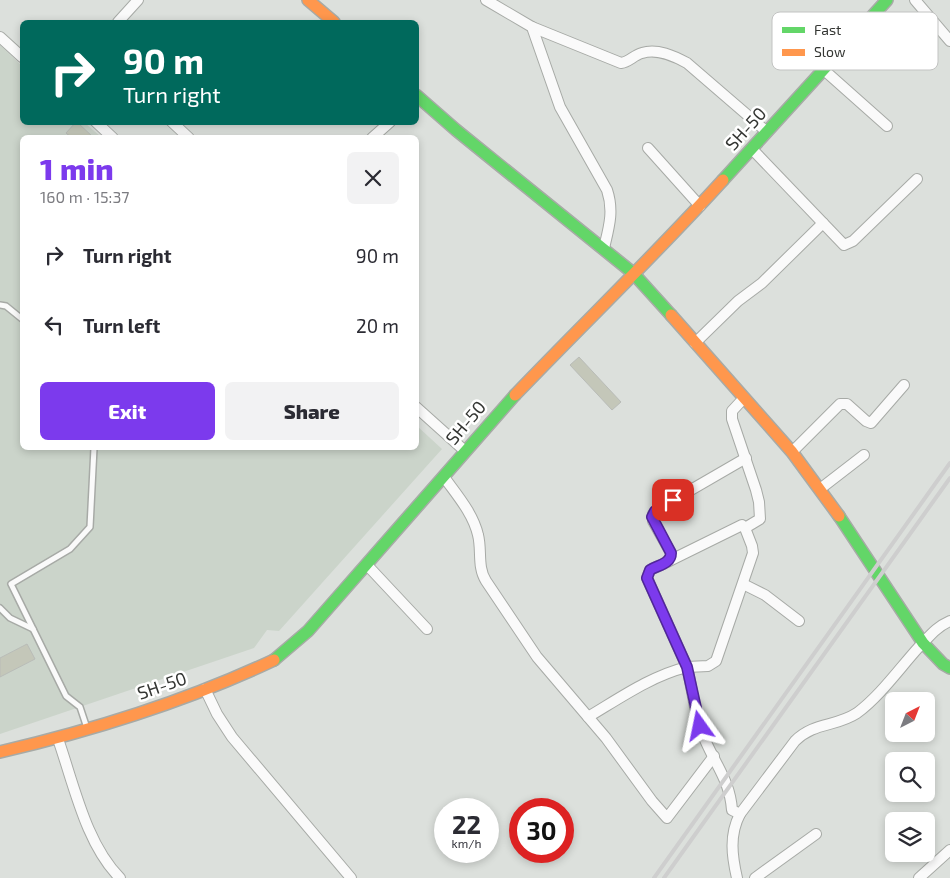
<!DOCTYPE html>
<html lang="en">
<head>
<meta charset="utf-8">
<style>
  :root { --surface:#fff; --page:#f2f2f3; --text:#2b2b33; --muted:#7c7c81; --accent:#7c3aed }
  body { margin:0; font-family:"Exo 2",sans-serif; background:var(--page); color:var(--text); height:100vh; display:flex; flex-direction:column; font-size:19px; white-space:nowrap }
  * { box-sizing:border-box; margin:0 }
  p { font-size:16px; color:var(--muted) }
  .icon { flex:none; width:28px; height:28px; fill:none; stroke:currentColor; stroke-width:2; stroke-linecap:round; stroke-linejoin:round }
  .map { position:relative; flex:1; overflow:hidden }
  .drawer { position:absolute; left:20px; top:135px; width:399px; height:315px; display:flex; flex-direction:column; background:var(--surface); border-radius:8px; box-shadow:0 2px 8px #0003 }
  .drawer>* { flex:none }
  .hud { position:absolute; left:20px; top:20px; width:399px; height:105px; border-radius:8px; box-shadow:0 2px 8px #0003; background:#00695c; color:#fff; overflow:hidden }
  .needle { width:32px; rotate:42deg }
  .tools { position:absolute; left:885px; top:692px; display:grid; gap:10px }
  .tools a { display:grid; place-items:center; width:50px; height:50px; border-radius:8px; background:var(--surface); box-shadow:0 2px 8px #0003; font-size:25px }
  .speed { position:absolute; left:434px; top:798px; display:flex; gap:10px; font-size:25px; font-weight:700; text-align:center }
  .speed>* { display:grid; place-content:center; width:65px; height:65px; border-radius:50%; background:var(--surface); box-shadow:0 2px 8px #0003; line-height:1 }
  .speed small { font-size:12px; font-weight:400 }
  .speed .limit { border:8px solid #d22; background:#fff; color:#111 }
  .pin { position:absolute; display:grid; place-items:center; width:42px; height:42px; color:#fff; margin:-21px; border-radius:10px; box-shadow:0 2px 8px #0006 }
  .me { position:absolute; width:55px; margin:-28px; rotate:348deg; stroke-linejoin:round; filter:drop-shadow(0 0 4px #0008) }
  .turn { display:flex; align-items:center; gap:18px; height:105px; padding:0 20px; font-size:22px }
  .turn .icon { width:65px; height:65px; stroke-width:2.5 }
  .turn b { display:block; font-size:35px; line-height:42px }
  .round { display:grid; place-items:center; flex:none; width:52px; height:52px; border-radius:8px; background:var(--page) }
  .overview { display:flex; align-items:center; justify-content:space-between; height:85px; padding:0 20px }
  h1 { font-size:30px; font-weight:800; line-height:38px; color:var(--accent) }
  .button { display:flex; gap:10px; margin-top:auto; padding:10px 20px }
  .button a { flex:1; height:58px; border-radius:8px; background:var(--accent); color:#fff; font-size:20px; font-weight:800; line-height:58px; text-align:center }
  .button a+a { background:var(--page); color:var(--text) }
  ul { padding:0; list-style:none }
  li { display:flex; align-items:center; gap:15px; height:70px; padding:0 20px }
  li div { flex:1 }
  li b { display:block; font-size:19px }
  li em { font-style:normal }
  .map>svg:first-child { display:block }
  .built { fill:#cbd4ca }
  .building { fill:#c4c7b9; stroke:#b9bcb8 }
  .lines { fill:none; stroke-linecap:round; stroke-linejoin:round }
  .lane-casing { stroke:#a7aaa6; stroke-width:8 }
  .street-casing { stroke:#a7aaa6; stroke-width:12 }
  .fast-casing { stroke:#a7aaa6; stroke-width:14 }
  .slow-casing { stroke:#a7aaa6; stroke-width:14 }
  .lane { stroke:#fafafa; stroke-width:5 }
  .street { stroke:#fafafa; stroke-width:10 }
  .fast { stroke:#63d668; stroke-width:11 }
  .slow { stroke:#ff974d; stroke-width:11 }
  .rail { stroke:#cecece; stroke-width:4 }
  .route-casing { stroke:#51269a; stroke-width:12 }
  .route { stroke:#7c3aed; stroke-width:9 }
  .labels { text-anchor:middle; stroke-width:5; stroke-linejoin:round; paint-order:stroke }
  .street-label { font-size:18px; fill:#343633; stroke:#fff }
  .key { fill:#fff; stroke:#c2c3c2; stroke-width:1 }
  .key-label { font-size:14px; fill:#343633 }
</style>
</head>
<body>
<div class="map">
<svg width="950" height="878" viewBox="0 0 950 878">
  <rect width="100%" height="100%" fill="#dce0dc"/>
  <polygon class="built" points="0,45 22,66 22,122 85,123 101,137 22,138 22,448 416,448 416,425 442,449 279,631 267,630 254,648 0,734"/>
  <g class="building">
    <polygon points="76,122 77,122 94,138 72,138 66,133"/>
    <polygon points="579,357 621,402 612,410 570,365"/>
    <polygon points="27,644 35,659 0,677 0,658"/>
  </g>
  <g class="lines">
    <g class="lane-casing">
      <g id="lane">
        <polyline points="0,305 6,306 22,319"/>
        <polyline points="0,608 10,618 33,629"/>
        <polyline points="87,728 80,707 66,696 11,584 70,549 90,527 94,448"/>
      </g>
    </g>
    <g class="street-casing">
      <g id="street">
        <path d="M486,0L532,27L560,107L607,190C614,211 609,227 604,248"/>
        <polyline points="915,0 950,41"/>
        <polyline points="118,22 138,0"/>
        <path d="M532,27L621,63C629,62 634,55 642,53C657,48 674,56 687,63L767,132"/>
        <polyline points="0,37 22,57"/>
        <polyline points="824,70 887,126"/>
        <polyline points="96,122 113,138"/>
        <polyline points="172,122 189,138"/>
        <polyline points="372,138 390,122"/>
        <polyline points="648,148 700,206"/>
        <polyline points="752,149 844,245 853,241 917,179"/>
        <polyline points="695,343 738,301 762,283 823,223"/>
        <polyline points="416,407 465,451"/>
        <polyline points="792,452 840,404 847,404 866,421 871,423 904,385"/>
        <path d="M444,477C456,494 473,513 478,535C482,550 477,567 486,581L537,657L606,738L652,801L667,818L714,756"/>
        <polyline points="820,489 864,455"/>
        <polyline points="667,562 742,525"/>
        <polyline points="367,565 427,629"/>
        <polyline points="743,584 765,595 799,621"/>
        <polyline points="205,689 217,714 232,737 351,878"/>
        <path d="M588,717C620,698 651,676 687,667L647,578L650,570L665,563L671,557V553L653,521V514L658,509L746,458"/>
        <path d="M58,739C74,785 86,844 120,878"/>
        <path d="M740,814L732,810C730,782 717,767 706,742C695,719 693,692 687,667L708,666L716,661L753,553L752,546L745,528L760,519L759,502L756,490L732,419V411L744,398"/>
        <path d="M737,878C732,856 729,835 740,814L795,741C814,722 836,727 857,713C880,696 899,669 918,648C929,637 936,627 950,621"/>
        <polyline points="755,878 816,834"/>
        <polyline points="919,878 950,850"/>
      </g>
    </g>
    <g class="fast-casing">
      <g id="fast">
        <polyline points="416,95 456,130 633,273 671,315"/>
        <polyline points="723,180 887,0"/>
        <polyline points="839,516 923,643 943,664 950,668"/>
        <polyline points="274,660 308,631 515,395"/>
      </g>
    </g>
    <g class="slow-casing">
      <g id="slow">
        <polyline points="308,0 334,22"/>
        <polyline points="671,315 792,452 839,516"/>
        <path d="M515,395C584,323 656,254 723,180"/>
        <path d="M0,752C94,730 187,701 274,660"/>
      </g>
    </g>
    <use href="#lane" class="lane"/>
    <use href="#street" class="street"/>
    <use href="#fast" class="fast"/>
    <use href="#slow" class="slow"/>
    <g class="rail">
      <polyline points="654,878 950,463"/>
      <polyline points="664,878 950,478"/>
    </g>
  </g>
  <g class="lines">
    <g class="route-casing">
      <path id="route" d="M673,500L655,511L652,517L671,553C671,564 658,565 650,570L647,578L687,667L700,726"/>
    </g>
    <use href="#route" class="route"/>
  </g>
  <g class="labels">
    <g class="street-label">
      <text transform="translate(746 129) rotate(-48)" y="6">SH-50</text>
      <text transform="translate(466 423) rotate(-50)" y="6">SH-50</text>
      <text transform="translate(162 686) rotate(-19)" y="6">SH-50</text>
    </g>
  </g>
  <rect x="772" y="12" width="166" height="58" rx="8" class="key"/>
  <rect x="782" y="27" width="23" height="6" fill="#63d668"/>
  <rect x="782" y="49" width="23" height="7" fill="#ff974d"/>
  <g class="key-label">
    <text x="814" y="35">Fast</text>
    <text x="814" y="57">Slow</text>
  </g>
</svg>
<div class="tools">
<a><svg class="needle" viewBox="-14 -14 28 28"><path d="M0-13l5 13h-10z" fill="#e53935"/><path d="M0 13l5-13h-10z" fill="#7c7c81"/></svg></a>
<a><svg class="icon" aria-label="search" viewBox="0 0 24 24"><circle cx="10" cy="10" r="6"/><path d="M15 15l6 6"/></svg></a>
<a><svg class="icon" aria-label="layers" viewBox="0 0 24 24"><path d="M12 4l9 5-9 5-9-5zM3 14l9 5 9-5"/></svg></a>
</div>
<div class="speed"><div>22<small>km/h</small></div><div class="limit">30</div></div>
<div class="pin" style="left:673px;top:500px;background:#d93025"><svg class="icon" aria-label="arrive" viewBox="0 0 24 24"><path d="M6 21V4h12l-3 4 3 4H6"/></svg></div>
<svg class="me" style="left:700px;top:726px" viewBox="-20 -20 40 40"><path d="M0-17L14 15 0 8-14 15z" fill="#7c3aed" stroke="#fff" stroke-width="4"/></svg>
<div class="hud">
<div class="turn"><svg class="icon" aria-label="right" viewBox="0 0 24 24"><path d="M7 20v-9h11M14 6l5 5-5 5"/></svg><div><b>90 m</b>Turn right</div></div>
</div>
<section class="drawer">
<div class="overview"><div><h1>1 min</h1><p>160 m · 15:37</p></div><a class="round"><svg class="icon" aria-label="close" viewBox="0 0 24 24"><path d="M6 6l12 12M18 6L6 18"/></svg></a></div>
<ul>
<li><svg class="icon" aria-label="right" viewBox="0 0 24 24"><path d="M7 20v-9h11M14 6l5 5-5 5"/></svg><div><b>Turn right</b></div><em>90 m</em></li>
<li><svg class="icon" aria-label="left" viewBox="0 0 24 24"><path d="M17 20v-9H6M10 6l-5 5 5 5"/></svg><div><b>Turn left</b></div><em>20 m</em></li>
</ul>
<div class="button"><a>Exit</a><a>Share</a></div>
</section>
</div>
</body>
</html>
